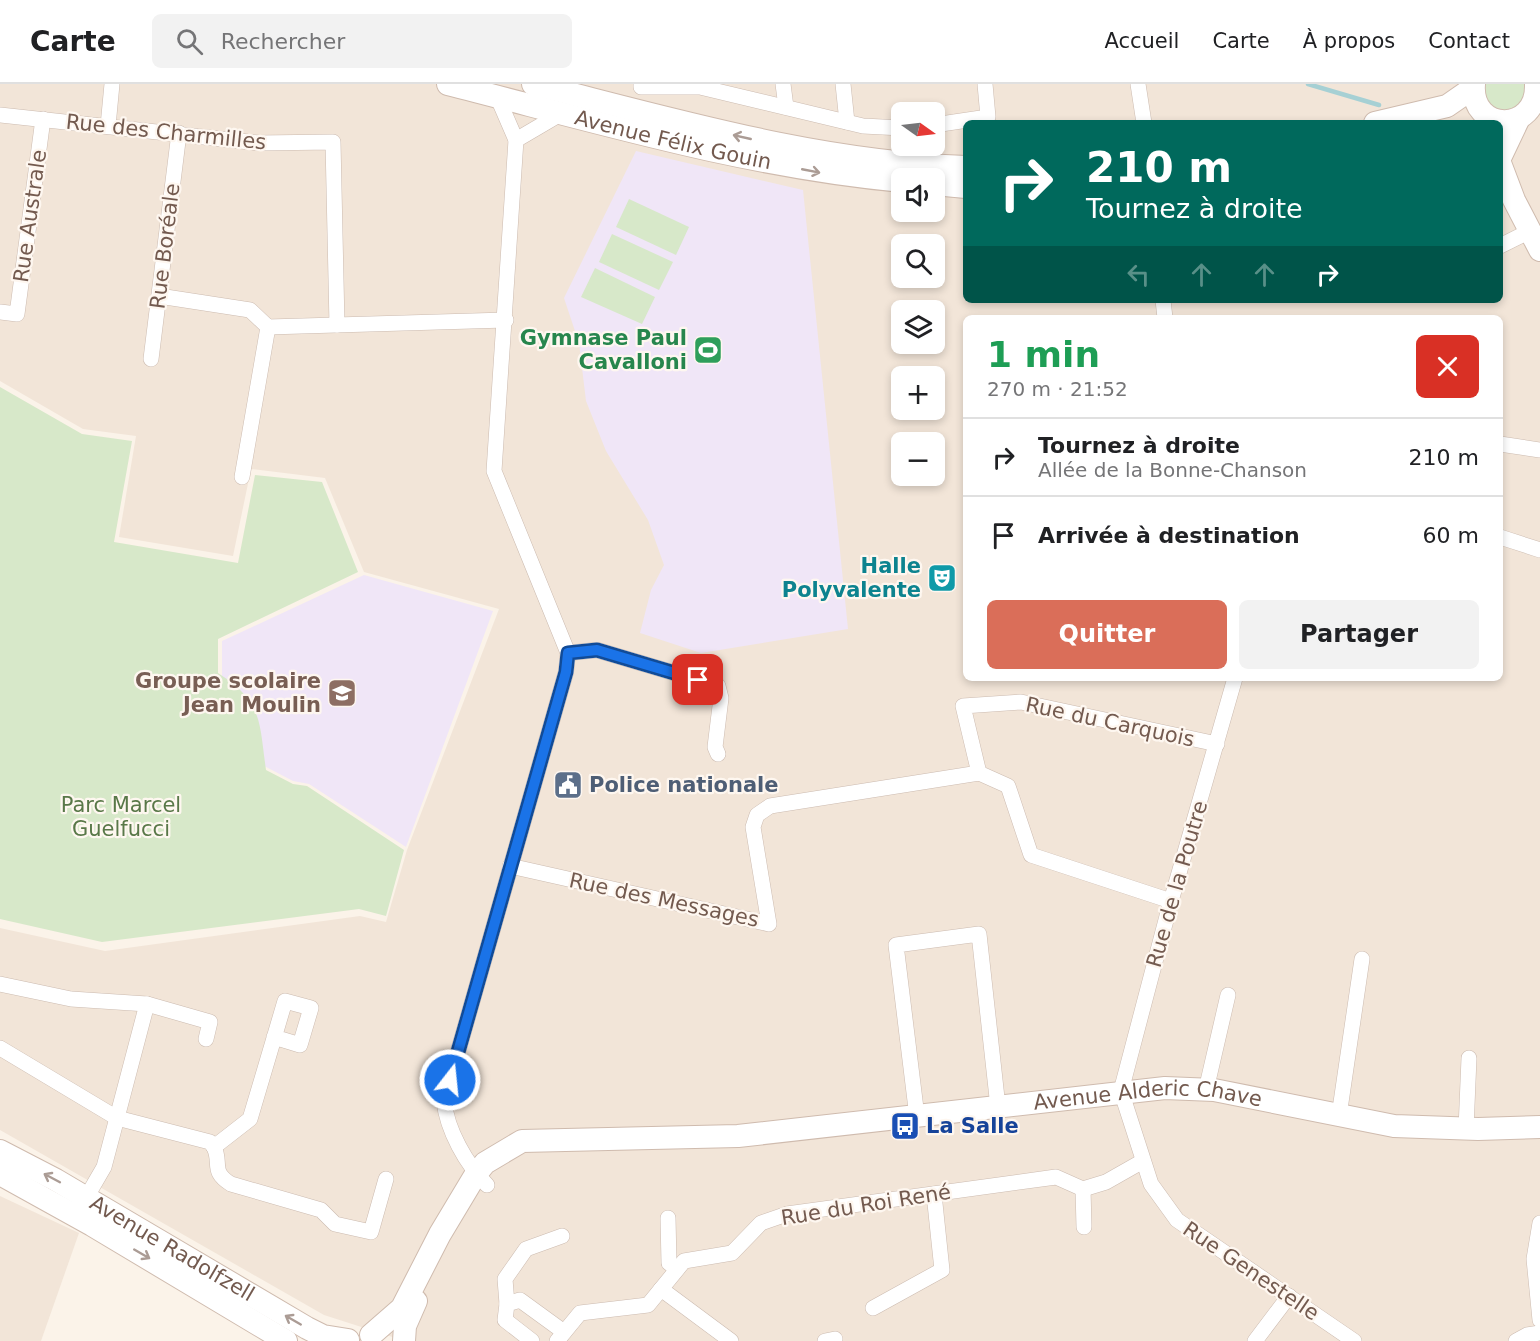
<!DOCTYPE html>
<html lang="fr">
<head>
<meta charset="utf-8">
<style>
  :root { --surface:#fff; --page:#f2f2f2; --text:#202124; --muted:#757577; --line:#e0e0e0; --accent:#da6e59 }
  body { margin:0; font-family:"DejaVu Sans",sans-serif; background:var(--page); color:var(--text); height:100vh; display:flex; flex-direction:column; font-size:22px; white-space:nowrap }
  * { box-sizing:border-box; margin:0 }
  p { font-size:20px; color:var(--muted) }
  .icon { flex:none; width:33px; height:33px; fill:none; stroke:currentColor; stroke-width:2; stroke-linecap:round; stroke-linejoin:round }
  .map { position:relative; flex:1; overflow:hidden }
  .sheet { position:absolute; left:963px; top:231px; width:540px; height:366px; display:flex; flex-direction:column; background:var(--surface); border-radius:9px; box-shadow:0 3px 9px #0003 }
  .sheet>* { flex:none }
  .top-card { position:absolute; left:963px; top:36px; width:540px; height:183px; border-radius:9px; box-shadow:0 3px 9px #0003; background:#00695c; color:#fff; overflow:hidden }
  .needle { width:39px; rotate:104deg }
  .fabs { position:absolute; left:891px; top:18px; display:grid; gap:12px }
  .fabs a { display:grid; place-items:center; width:54px; height:54px; border-radius:9px; background:var(--surface); box-shadow:0 3px 9px #0003; font-size:30px }
  .pin { position:absolute; display:grid; place-items:center; width:51px; height:51px; color:#fff; margin:-26px; border-radius:12px; box-shadow:0 3px 9px #0006 }
  .me { position:absolute; width:66px; margin:-33px; rotate:16deg; stroke-linejoin:round; filter:drop-shadow(0 0 4px #0008) }
  .turn { display:flex; align-items:center; gap:21px; height:126px; padding:0 24px; font-size:27px }
  .turn .icon { width:78px; height:78px; stroke-width:2.5 }
  .turn b { display:block; font-size:42px; line-height:51px }
  .lanes { display:flex; align-items:center; height:57px; padding:0 24px; background:#0003; justify-content:center; gap:30px; direction:ltr }
  .lanes .off { opacity:.35 }
  .round { display:grid; place-items:center; flex:none; width:63px; height:63px; border-radius:9px; background:var(--page) }
  .summary { display:flex; align-items:center; justify-content:space-between; height:102px; padding:0 24px }
  h1 { font-size:36px; font-weight:700; line-height:45px; color:#1e9e55 }
  .action { display:flex; gap:12px; margin-top:auto; padding:12px 24px }
  .action a { flex:1; height:69px; border-radius:9px; background:var(--accent); color:#fff; font-size:24px; font-weight:700; line-height:69px; text-align:center }
  .action a+a { background:var(--page); color:var(--text) }
  ul { padding:0; list-style:none }
  li { display:flex; align-items:center; gap:18px; height:78px; padding:0 24px; border-top:2px solid var(--line) }
  li div { flex:1 }
  li b { display:block; font-size:22px }
  li em { font-style:normal }
  header { display:flex; align-items:center; gap:36px; box-sizing:border-box; height:84px; padding:0 30px; background:var(--surface); border-bottom:2px solid var(--line) }
  header strong { font-size:28px }
  nav { display:flex; gap:33px; margin-inline-start:auto; font-size:21px }
  .search { width:420px; height:54px; background:var(--page); display:flex; align-items:center; gap:15px; box-sizing:border-box; padding:0 21px; border-radius:9px; color:var(--muted); font-size:22px }
  .map>svg:first-child { display:block }
  .residential { fill:#f2e5d8; fill-rule:evenodd }
  .education { fill:#f0e6f7 }
  .green { fill:#d7e8c9 }
  .lines { fill:none; stroke-linecap:round; stroke-linejoin:round }
  .stream { stroke:#a6d0d4; stroke-width:4.5 }
  .street-casing { stroke:#ccbbb0; stroke-width:16 }
  .secondary-casing { stroke:#cfbbae; stroke-width:24 }
  .street { stroke:#fff; stroke-width:15 }
  .secondary { stroke:#fff; stroke-width:22 }
  .oneway { stroke:#ab9c95 }
  .route-casing { stroke:#114b97; stroke-width:15 }
  .route { stroke:#1a73e8; stroke-width:10 }
  .labels { text-anchor:middle; stroke-width:4.5; stroke-linejoin:round; paint-order:stroke }
  .street-label { font-size:21px; fill:#735a4f; stroke:#fef7f0 }
  .leisure-label { font-size:21px; font-weight:bold; fill:#27864d; stroke:#fef7f0; text-anchor:end }
  .culture-label { font-size:21px; font-weight:bold; fill:#0d838f; stroke:#fef7f0; text-anchor:end }
  .education-label { font-size:21px; font-weight:bold; fill:#785e54; stroke:#fef7f0; text-anchor:end }
  .service-label { font-size:21px; font-weight:bold; fill:#4e5e75; stroke:#fef7f0; text-anchor:start }
  .park-label { font-size:21px; fill:#597848; stroke:#fef7f0 }
  .transit-label { font-size:21px; font-weight:bold; fill:#164399; stroke:#fef7f0; text-anchor:start }
</style>
</head>
<body>
<header>
<strong>Carte</strong>
<div class="search"><svg class="icon" aria-label="search" viewBox="0 0 24 24"><circle cx="10" cy="10" r="6"/><path d="M15 15l6 6"/></svg>Rechercher</div>
<nav><a>Accueil</a><a>Carte</a><a>À propos</a><a>Contact</a></nav>
</header>
<div class="map">
<svg width="1540" height="1257" viewBox="0 0 1540 1257">
  <rect width="100%" height="100%" fill="#fbf3e9"/>
  <g class="residential">
    <path d="M0,0H1540V1257H405L324,1231L0,1046V844L105,867L360,832L386,838L407,766L499,525L364,488L325,394L251,385L233,472L119,453L136,352L83,345L0,297ZM902,28H934V62H902ZM966,39H1500V216H966ZM902,94H934V128H902ZM902,160H934V194H902ZM902,226H934V260H902ZM966,234H1500V594H966ZM902,292H934V326H902ZM902,358H934V392H902Z"/>
    <polygon points="0,1112 79,1149 41,1257 0,1257"/>
  </g>
  <g class="education">
    <polygon points="636,67 803,106 848,545 701,569 640,549 651,506 664,481 648,436 606,367 586,317 579,259 564,214"/>
    <polygon points="364,491 493,527 406,763 309,700 293,697 222,660 222,557"/>
  </g>
  <g class="green">
    <polygon points="1481,0 1529,0 1517,28 1488,23"/>
    <polygon points="629,115 689,143 676,171 616,143"/>
    <polygon points="612,150 673,178 659,206 599,178"/>
    <polygon points="595,184 655,213 642,240 581,213"/>
    <path d="M0,303L82,350L132,357L114,458L238,479L255,391L322,398L358,488L218,555V589C263,618 259,637 266,686L293,700L307,702L404,766L386,832L359,825L102,858L0,835Z"/>
  </g>
  <g class="lines">
    <polyline class="stream" points="1308,0 1379,21"/>
    <g class="street-casing">
      <g id="street">
        <polyline points="641,0 641,3 700,3 863,42 902,44"/>
        <polyline points="783,0 786,23"/>
        <polyline points="843,0 847,38"/>
        <polyline points="1138,0 1144,39"/>
        <polyline points="0,31 259,59 333,58 337,241"/>
        <polyline points="934,41 988,33 985,0"/>
        <polyline points="108,42 112,0"/>
        <polyline points="516,56 562,29"/>
        <polyline points="1500,162 1530,147"/>
        <polyline points="159,212 250,226 268,243 506,236"/>
        <polyline points="1163,216 1165,234"/>
        <polyline points="0,228 17,230 43,35"/>
        <polyline points="151,275 179,49"/>
        <polyline points="1500,360 1540,366"/>
        <polyline points="242,393 268,243"/>
        <polyline points="1500,453 1540,466"/>
        <polyline points="568,569 597,566 718,602 721,614 715,663 718,670"/>
        <polyline points="1235,594 1171,817 1121,1007 1151,1100 1177,1136 1354,1257"/>
        <polyline points="979,689 963,622 1021,618 1217,660"/>
        <polyline points="510,782 769,840 753,743 757,731 770,722 979,689 1008,702 1031,771 1171,817"/>
        <polyline points="0,900 71,915 147,920 210,938 206,955"/>
        <polyline points="0,964 117,1034 210,1058 214,1063"/>
        <polyline points="1206,1006 1228,911"/>
        <polyline points="1339,1032 1362,875"/>
        <polyline points="917,1033 896,861 979,850 998,1023"/>
        <polyline points="1466,1045 1469,974"/>
        <polyline points="214,1063 250,1035 285,917 311,924 300,961 274,953"/>
        <path d="M214,1063C222,1080 210,1087 231,1100L321,1126L335,1140L371,1148L386,1095"/>
        <path d="M487,1101C466,1080 447,1046 444,1017L566,588L568,569L494,387L516,56L497,12"/>
        <polyline points="1083,1105 1084,1143"/>
        <polyline points="86,1114 104,1083 147,920"/>
        <polyline points="668,1134 669,1179 677,1185"/>
        <polyline points="1540,1139 1534,1175 1540,1236"/>
        <polyline points="661,1205 731,1257"/>
        <polyline points="507,1220 505,1195 526,1165 562,1152"/>
        <polyline points="873,1224 942,1186 934,1110"/>
        <polyline points="532,1257 505,1236 507,1220 520,1216 564,1248"/>
        <polyline points="557,1257 580,1229 648,1221 684,1177 732,1169 761,1139 787,1130 1056,1093 1083,1105 1106,1098 1143,1077"/>
        <polyline points="825,1257 835,1255"/>
        <polyline points="1255,1257 1289,1212"/>
        <polyline points="1516,1257 1527,1251 1540,1249"/>
      </g>
    </g>
    <g class="secondary-casing">
      <g id="secondary">
        <path id="s1" d="M448,0C598,38 747,83 902,97"/>
        <path d="M533,0C676,36 818,78 966,83"/>
        <path d="M1474,0C1470,49 1538,50 1536,0"/>
        <polyline points="1375,39 1447,22 1473,4"/>
        <polyline points="1500,74 1519,34"/>
        <polyline points="1500,79 1514,116 1540,166"/>
        <polyline points="934,100 966,103"/>
        <path id="s2" d="M0,1067L56,1096L307,1244L323,1252L348,1256"/>
        <polyline points="0,1090 92,1141 286,1257"/>
        <path id="s3" d="M371,1251L402,1224L440,1150L476,1090L485,1079L522,1057L738,1052L1165,1004L1214,1006L1394,1042L1478,1045L1540,1043"/>
        <polyline points="404,1257 405,1242 416,1217"/>
      </g>
    </g>
    <use href="#street" class="street"/>
    <use href="#secondary" class="secondary"/>
  </g>
  <defs><path id="oneway-shaft" d="M-6 0H5M1.5-3L5.5 0L1.5 3" fill="none" stroke-width="1.6" stroke-linecap="round" stroke-linejoin="round" transform="scale(1.5)"/></defs>
  <g class="oneway">
    <use href="#oneway-shaft" transform="translate(742 53) rotate(-167)"/>
    <use href="#oneway-shaft" transform="translate(811 87) rotate(11)"/>
    <use href="#oneway-shaft" transform="translate(52 1094) rotate(-152)"/>
    <use href="#oneway-shaft" transform="translate(142 1170) rotate(30)"/>
    <use href="#oneway-shaft" transform="translate(293 1236) rotate(-150)"/>
  </g>
  <g class="lines">
    <g class="route-casing">
      <polyline id="route" points="450,996 566,588 568,569 597,566 698,596"/>
    </g>
    <use href="#route" class="route"/>
  </g>
  <defs>
    <g id="stadium-square" transform="scale(1.5)"><rect x="-9" y="-9" width="18" height="18" rx="4" fill="#2e9e5b" stroke="#fef7f0"/><path d="M0-5a6.5 5 0 1 0 0 10a6.5 5 0 1 0 0-10ZM-3.5-1.8h7v3.6h-7Z" fill="#fff"/></g>
    <g id="theatre-square" transform="scale(1.5)"><rect x="-9" y="-9" width="18" height="18" rx="4" fill="#0f9aa8" stroke="#fef7f0"/><path d="M-5-5.5Q0-4 5-5.5V0Q5 5 0 6Q-5 5-5 0ZM-3.3-2.5H-1v1.5H-3.3ZM1-2.5H3.3v1.5H1ZM-2.8 1Q0 5.5 2.8 1Z" fill="#fff"/></g>
    <g id="school-square" transform="scale(1.5)"><rect x="-9" y="-9" width="18" height="18" rx="4" fill="#8d6e63" stroke="#fef7f0"/><path d="M0-5L7-2L0 1L-7-2ZM-4 1L0 2.5L4 1V4Q0 6-4 4Z" fill="#fff"/></g>
    <g id="civic-square" transform="scale(1.5)"><rect x="-9" y="-9" width="18" height="18" rx="4" fill="#5c6f8a" stroke="#fef7f0"/><path d="M-.6-6.5H3V-4.5H.6V-3L4-1V1h2V6H-6V1h2V-1L-.6-3ZM-1.2 2.5V6h2.4V2.5Z" fill="#fff"/></g>
    <g id="bus-square" transform="scale(1.5)"><rect x="-9" y="-9" width="18" height="18" rx="4" fill="#1a4fb4" stroke="#fef7f0"/><path d="M-5-6H5V4H4V6H2V4H-2V6H-4V4H-5ZM-3.5-4V0h7V-4ZM-3.5 1.2v1.5H-2V1.2ZM2 1.2v1.5H3.5V1.2Z" fill="#fff"/></g>
  </defs>
  <g fill-rule="evenodd">
    <use href="#stadium-square" x="708" y="266"/>
    <use href="#theatre-square" x="942" y="494"/>
    <use href="#school-square" x="342" y="609"/>
    <use href="#civic-square" x="568" y="701"/>
    <use href="#bus-square" x="905" y="1042"/>
  </g>
  <g class="labels">
    <g class="street-label">
      <text transform="translate(166 48) rotate(6)" y="7">Rue des Charmilles</text>
      <text dy="7" stroke="none"><textPath href="#s1" startOffset="232">Avenue Félix Gouin</textPath></text>
      <text transform="translate(30 132) rotate(-82)" y="7">Rue Australe</text>
      <text transform="translate(165 162) rotate(-83)" y="7">Rue Boréale</text>
      <text transform="translate(1110 638) rotate(12)" y="7">Rue du Carquois</text>
      <text transform="translate(1177 800) rotate(-74)" y="7">Rue de la Poutre</text>
      <text transform="translate(664 816) rotate(12)" y="7">Rue des Messages</text>
      <text dy="7" stroke="none"><textPath href="#s3" startOffset="880">Avenue Alderic Chave</textPath></text>
      <text transform="translate(866 1121) rotate(-9)" y="7">Rue du Roi René</text>
      <text dy="7" stroke="none"><textPath href="#s2" startOffset="198">Avenue Radolfzell</textPath></text>
      <text transform="translate(1251 1187) rotate(34)" y="7">Rue Genestelle</text>
    </g>
    <g class="leisure-label">
      <text x="687" y="261">Gymnase Paul<tspan x="687" dy="24">Cavalloni</tspan></text>
    </g>
    <g class="culture-label">
      <text x="921" y="489">Halle<tspan x="921" dy="24">Polyvalente</tspan></text>
    </g>
    <g class="education-label">
      <text x="321" y="604">Groupe scolaire<tspan x="321" dy="24">Jean Moulin</tspan></text>
    </g>
    <g class="service-label">
      <text x="589" y="708">Police nationale</text>
    </g>
    <g class="park-label">
      <text x="121" y="728">Parc Marcel<tspan x="121" dy="24">Guelfucci</tspan></text>
    </g>
    <g class="transit-label">
      <text x="926" y="1049">La Salle</text>
    </g>
  </g>
</svg>
<div class="fabs">
<a><svg class="needle" viewBox="-14 -14 28 28"><path d="M0-13l5 13h-10z" fill="#e53935"/><path d="M0 13l5-13h-10z" fill="#757577"/></svg></a>
<a><svg class="icon" aria-label="sound" viewBox="0 0 24 24"><path d="M4 9h4l5-4v14l-5-4H4zM17 9q2 3 0 6"/></svg></a>
<a><svg class="icon" aria-label="search" viewBox="0 0 24 24"><circle cx="10" cy="10" r="6"/><path d="M15 15l6 6"/></svg></a>
<a><svg class="icon" aria-label="layers" viewBox="0 0 24 24"><path d="M12 4l9 5-9 5-9-5zM3 14l9 5 9-5"/></svg></a>
<a>+</a>
<a>−</a>
</div>
<div class="pin" style="left:698px;top:596px;background:#d93025"><svg class="icon" aria-label="arrive" viewBox="0 0 24 24"><path d="M6 21V4h12l-3 4 3 4H6"/></svg></div>
<svg class="me" style="left:450px;top:996px" viewBox="-20 -20 40 40"><circle r="17" fill="#1a73e8" stroke="#fff" stroke-width="3"/><path d="M0-11L8 9 0 5-8 9z" fill="#fff"/></svg>
<div class="top-card">
<div class="turn"><svg class="icon" aria-label="right" viewBox="0 0 24 24"><path d="M7 20v-9h11M14 6l5 5-5 5"/></svg><div><b>210 m</b>Tournez à droite</div></div>
<div class="lanes"><svg class="icon off" aria-label="left" viewBox="0 0 24 24"><path d="M17 20v-9H6M10 6l-5 5 5 5"/></svg><svg class="icon off" aria-label="ahead" viewBox="0 0 24 24"><path d="M12 20V5M6 11l6-6 6 6"/></svg><svg class="icon off" aria-label="ahead" viewBox="0 0 24 24"><path d="M12 20V5M6 11l6-6 6 6"/></svg><svg class="icon" aria-label="right" viewBox="0 0 24 24"><path d="M7 20v-9h11M14 6l5 5-5 5"/></svg></div>
</div>
<section class="sheet">
<div class="summary"><div><h1>1 min</h1><p>270 m · 21:52</p></div><a class="round" style="background:#d93025;color:#fff"><svg class="icon" aria-label="close" viewBox="0 0 24 24"><path d="M6 6l12 12M18 6L6 18"/></svg></a></div>
<ul>
<li><svg class="icon" aria-label="right" viewBox="0 0 24 24"><path d="M7 20v-9h11M14 6l5 5-5 5"/></svg><div><b>Tournez à droite</b><p>Allée de la Bonne-Chanson</p></div><em>210 m</em></li>
<li><svg class="icon" aria-label="arrive" viewBox="0 0 24 24"><path d="M6 21V4h12l-3 4 3 4H6"/></svg><div><b>Arrivée à destination</b></div><em>60 m</em></li>
</ul>
<div class="action"><a>Quitter</a><a>Partager</a></div>
</section>
</div>
</body>
</html>
